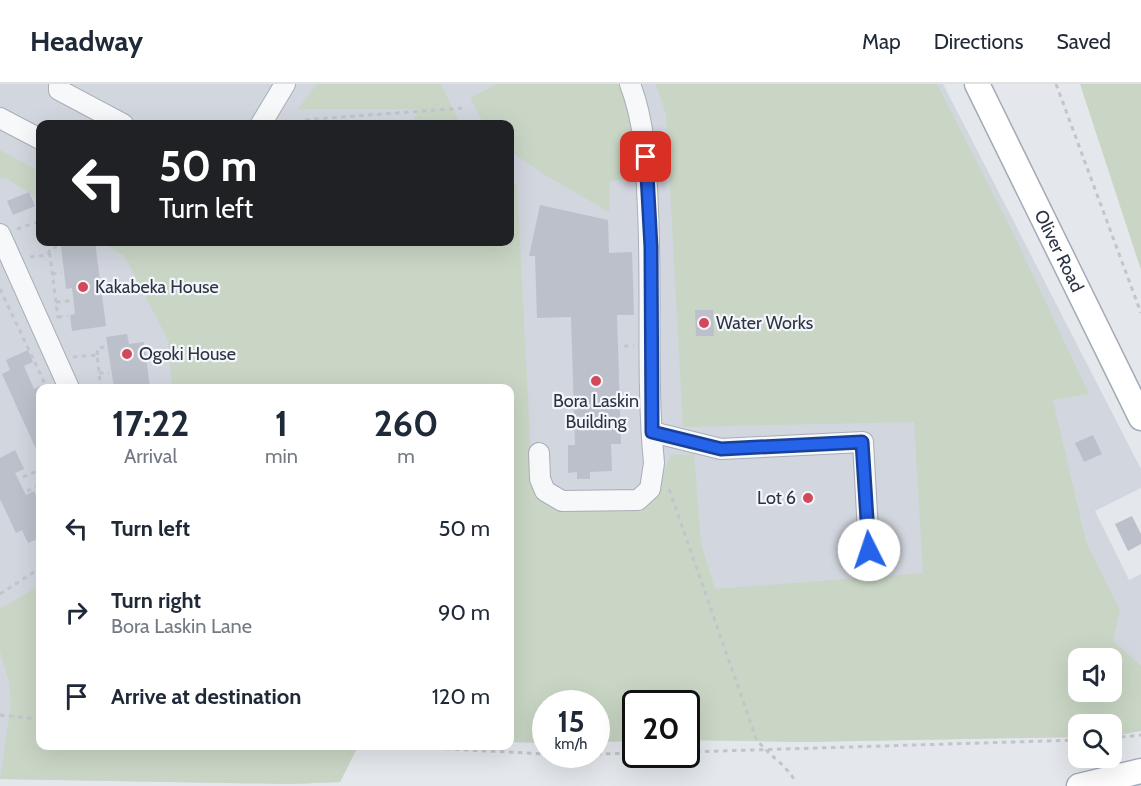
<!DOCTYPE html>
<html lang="en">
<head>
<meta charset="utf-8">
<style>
  :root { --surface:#fff; --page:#f6f6f7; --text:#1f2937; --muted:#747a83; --line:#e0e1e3 }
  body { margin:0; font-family:Cabin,sans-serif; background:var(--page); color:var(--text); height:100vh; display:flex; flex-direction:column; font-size:22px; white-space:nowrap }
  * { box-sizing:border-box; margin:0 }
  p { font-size:20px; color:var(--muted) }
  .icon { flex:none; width:33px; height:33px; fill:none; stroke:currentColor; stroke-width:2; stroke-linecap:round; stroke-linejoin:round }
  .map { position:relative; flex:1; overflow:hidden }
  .details { position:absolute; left:36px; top:300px; width:478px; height:366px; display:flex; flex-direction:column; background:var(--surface); border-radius:12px; box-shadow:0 6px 24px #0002 }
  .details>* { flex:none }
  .guide { position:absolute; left:36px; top:36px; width:478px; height:126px; border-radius:12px; box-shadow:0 6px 24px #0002; background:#202124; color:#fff; overflow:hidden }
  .buttons { position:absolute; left:1068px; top:564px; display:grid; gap:12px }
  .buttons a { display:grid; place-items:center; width:54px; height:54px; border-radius:12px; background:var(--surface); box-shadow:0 6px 24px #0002; font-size:30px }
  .speed { position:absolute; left:532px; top:606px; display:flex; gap:12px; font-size:30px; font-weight:700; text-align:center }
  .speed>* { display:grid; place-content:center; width:78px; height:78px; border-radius:50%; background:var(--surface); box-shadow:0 6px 24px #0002; line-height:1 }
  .speed small { font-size:15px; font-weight:400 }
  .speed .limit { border:3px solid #111; border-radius:9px; background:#fff; color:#111 }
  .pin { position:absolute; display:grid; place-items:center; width:51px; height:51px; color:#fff; margin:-26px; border-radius:12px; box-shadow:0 3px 9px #0006 }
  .me { position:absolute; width:66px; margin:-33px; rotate:356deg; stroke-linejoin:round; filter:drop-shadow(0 0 4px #0008) }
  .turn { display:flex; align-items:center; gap:21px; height:126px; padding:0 24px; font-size:27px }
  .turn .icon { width:78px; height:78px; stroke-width:2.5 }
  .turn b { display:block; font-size:42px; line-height:51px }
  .eta { display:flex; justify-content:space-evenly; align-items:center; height:102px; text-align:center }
  .eta b { font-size:36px; font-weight:800; line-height:42px }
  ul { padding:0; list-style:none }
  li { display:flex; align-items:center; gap:18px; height:84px; padding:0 24px }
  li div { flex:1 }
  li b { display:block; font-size:22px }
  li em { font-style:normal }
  header { display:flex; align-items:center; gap:36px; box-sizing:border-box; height:84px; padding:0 30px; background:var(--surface); border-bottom:2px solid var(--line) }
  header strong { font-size:28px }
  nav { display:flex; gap:33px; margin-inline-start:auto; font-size:21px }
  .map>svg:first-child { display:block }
  .built { fill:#d2d6de; fill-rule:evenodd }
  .green { fill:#c9d6c5; fill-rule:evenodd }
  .building { fill:#bbc0ca }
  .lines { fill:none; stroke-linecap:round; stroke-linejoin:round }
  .minor-casing { stroke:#a9aeb7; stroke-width:22 }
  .major-casing { stroke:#a3abb8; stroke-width:27 }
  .path { stroke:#c2c5cb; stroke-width:3; stroke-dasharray:4.5 4.5; stroke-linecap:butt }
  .minor { stroke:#f7f8fa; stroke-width:20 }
  .major { stroke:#fff; stroke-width:24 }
  .route-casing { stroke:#184099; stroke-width:15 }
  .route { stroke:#2563eb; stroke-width:10 }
  .poi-dot { fill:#d1495b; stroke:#f4f6f9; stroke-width:2 }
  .labels { text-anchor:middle; stroke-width:4.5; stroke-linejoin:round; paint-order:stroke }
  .street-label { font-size:18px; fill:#2b3445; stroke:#f4f6f9 }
  .poi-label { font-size:18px; fill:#2b3445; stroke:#f4f6f9; text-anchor:start }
</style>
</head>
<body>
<header>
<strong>Headway</strong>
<nav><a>Map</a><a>Directions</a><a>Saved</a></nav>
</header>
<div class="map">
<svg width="1141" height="702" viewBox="0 0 1141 702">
  <rect width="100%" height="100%" fill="#e4e7ec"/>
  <path class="built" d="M0,0H943L1141,385V404L1095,427L1129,496L1141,490V647L1112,652V640H1078V653L804,658L687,656V620H636V657L597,658V620H546V659L510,658V304H40V662H358L340,698L291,700L0,695ZM40,40H510V158H40ZM1078,574H1112V608H1078Z"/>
  <g class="green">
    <polygon points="317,0 441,0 460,40 380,40 413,36 420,25 298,25"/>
    <polygon points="497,0 621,0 633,35 633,94 610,97 609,128 545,91 510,67 510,40 484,40 470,14"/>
    <path d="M656,0H937L1014,151L1089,310L1053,316L1086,458L1120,526L1113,557L1141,582V647L1112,652V640H1078V653L804,658L687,656V620H636V657L597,658V620H546V659L510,658V304H172L168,256L125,173L103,158H510V95L517,101L532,395C533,400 534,409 537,413C553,435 623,423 649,422L671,371L694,370L701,459L715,505L923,489L914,338L683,343L666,30ZM1078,574H1112V608H1078Z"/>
    <polygon points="1080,0 1141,0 1141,186"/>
    <polygon points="0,66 40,88 40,116 8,95 0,94"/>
    <polygon points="40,501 40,662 358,662 340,698 291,700 0,695 11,620 9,598 0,567 0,525"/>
  </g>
  <g class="building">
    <polygon points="29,108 35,122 13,131 7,117"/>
    <polygon points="540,121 608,136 609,169 632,168 634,231 617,231 621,360 611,360 612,387 590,388 590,395 577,395 577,388 568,389 568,361 575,361 571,233 537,234 535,172 529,172"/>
    <polygon points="66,158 95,158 106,242 72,247 70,231 75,230 72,204 66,205 61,162 66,161"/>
    <polygon points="695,226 713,226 714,252 696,252"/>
    <polygon points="127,250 129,260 144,258 150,304 114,304 106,253"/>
    <polygon points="28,266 33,278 24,282 34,305 40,302 40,374 2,290 10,286 6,276"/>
    <polygon points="1093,351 1102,370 1084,378 1075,359"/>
    <polygon points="15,366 24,385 15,389 26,411 34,407 40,422 40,454 28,459 22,446 16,449 0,415 0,374"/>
    <polygon points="1132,432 1141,450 1141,460 1128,467 1115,440"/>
  </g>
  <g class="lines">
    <g class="minor-casing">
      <g id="minor">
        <polyline points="59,0 59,6 123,40"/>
        <polyline points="0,34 40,55"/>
        <polyline points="261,40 285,0"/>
        <polyline points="0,150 69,304"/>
        <polyline points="652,348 721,365 863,358 869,466"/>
        <path d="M539,369L540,395L545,407L562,417L638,416L650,405L654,379C646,296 652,210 648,126C646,82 646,42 630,0"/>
      </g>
    </g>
    <g class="major-casing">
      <g id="major">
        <path id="s1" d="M977,0L1141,334"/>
        <polyline points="1079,702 1141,687"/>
      </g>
    </g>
    <g class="path">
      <polyline points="1056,0 1141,229"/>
      <polyline points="298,40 302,36 464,24"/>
      <polyline points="17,145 40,137"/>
      <polyline points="48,170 51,164 57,163"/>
      <polyline points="30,173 50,171 58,234"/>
      <polyline points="52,190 62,189"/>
      <polyline points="0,205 47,304"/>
      <polyline points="56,218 70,217"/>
      <polyline points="58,233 68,232"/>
      <polyline points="624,262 634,262"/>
      <polyline points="97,271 98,264 105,263"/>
      <polyline points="73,273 97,271 101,304"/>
      <polyline points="99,289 109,289"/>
      <polyline points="23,393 40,386"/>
      <path d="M669,405L756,654C767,671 786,680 795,697"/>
      <polyline points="27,407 40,401"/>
      <polyline points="37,431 40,430"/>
      <polyline points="0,510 37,486 40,481"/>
      <polyline points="0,631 40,635"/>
      <polyline points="1112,654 1141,651"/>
      <polyline points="392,662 546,670"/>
      <polyline points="687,668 1078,656"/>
      <polyline points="597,670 636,669"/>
    </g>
    <use href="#minor" class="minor"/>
    <use href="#major" class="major"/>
  </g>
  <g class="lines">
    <g class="route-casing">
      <polyline id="route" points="646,73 651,163 652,348 721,365 862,358 869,466"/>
    </g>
    <use href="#route" class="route"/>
  </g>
  <g class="poi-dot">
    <circle cx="83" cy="203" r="6"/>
    <circle cx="704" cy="239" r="6"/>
    <circle cx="127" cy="270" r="6"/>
    <circle cx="596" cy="297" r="6"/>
    <circle cx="808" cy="414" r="6"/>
  </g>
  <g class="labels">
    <g class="street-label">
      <text dy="6" stroke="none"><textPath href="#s1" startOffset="186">Oliver Road</textPath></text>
    </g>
    <g class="poi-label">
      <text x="95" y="209">Kakabeka House</text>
      <text x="716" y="245">Water Works</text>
      <text x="139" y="276">Ogoki House</text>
      <text x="596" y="323" text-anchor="middle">Bora Laskin<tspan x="596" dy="21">Building</tspan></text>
      <text x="796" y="420" text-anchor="end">Lot 6</text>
    </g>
  </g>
</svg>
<div class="buttons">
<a><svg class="icon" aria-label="sound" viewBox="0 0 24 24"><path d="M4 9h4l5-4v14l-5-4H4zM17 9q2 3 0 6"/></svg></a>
<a><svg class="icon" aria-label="search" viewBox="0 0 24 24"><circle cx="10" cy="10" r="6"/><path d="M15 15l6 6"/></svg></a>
</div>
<div class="speed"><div>15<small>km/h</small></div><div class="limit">20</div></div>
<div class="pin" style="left:646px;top:73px;background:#d93025"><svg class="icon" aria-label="arrive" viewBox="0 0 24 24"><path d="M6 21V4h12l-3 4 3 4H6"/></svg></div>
<svg class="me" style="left:869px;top:466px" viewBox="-20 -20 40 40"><circle r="19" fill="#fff"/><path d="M0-13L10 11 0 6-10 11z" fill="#2563eb"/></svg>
<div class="guide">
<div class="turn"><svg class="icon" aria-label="left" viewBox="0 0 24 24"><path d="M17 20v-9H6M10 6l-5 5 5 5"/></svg><div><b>50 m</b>Turn left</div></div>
</div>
<section class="details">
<div class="eta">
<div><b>17:22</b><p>Arrival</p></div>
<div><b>1</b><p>min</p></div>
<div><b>260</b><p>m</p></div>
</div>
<ul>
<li><svg class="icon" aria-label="left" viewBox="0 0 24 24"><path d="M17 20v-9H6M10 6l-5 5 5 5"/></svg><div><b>Turn left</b></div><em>50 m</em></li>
<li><svg class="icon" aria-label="right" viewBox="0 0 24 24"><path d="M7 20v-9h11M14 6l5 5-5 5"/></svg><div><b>Turn right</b><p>Bora Laskin Lane</p></div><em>90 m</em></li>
<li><svg class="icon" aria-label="arrive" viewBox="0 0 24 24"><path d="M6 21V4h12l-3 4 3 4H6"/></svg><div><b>Arrive at destination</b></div><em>120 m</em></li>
</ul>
</section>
</div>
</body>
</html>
